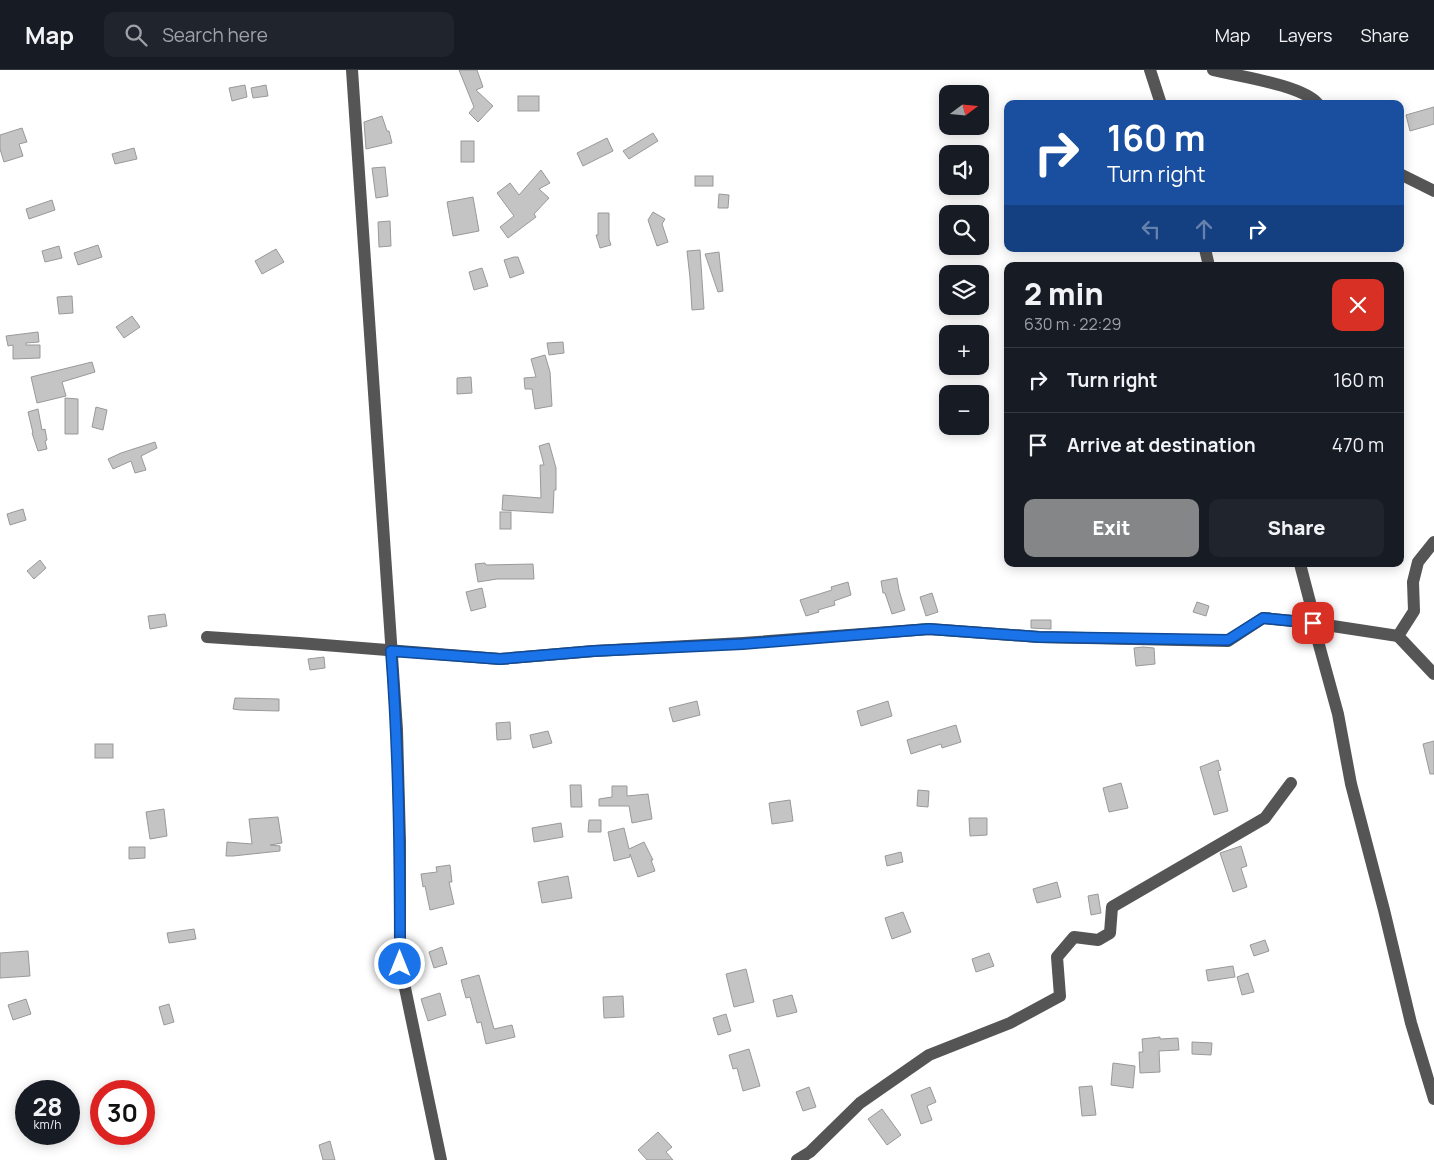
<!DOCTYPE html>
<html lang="en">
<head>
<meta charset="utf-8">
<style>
  :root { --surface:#171b24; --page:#20242c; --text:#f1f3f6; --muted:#9ea1a6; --line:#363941; --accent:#858687 }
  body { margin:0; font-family:Manrope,sans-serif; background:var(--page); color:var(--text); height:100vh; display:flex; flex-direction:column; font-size:19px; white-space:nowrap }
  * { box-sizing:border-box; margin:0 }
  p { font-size:16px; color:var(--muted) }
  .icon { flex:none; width:28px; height:28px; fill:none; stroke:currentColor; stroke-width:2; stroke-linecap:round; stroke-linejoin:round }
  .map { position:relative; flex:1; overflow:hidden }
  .drawer { position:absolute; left:1004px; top:192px; width:400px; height:305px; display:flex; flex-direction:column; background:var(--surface); border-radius:10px; box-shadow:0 2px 12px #0003 }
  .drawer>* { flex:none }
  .top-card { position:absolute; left:1004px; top:30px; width:400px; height:152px; border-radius:10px; box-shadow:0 2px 12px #0003; background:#1a4fa0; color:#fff; overflow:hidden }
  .needle { width:32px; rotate:74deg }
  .controls { position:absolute; left:939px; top:15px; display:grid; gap:10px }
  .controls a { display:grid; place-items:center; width:50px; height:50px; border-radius:10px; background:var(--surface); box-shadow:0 2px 12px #0003; font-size:25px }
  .speed { position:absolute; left:15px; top:1010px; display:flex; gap:10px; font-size:25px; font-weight:700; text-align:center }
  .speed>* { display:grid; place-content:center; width:65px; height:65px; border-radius:50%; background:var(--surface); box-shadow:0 2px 12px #0003; line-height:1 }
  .speed small { font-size:12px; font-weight:400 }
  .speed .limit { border:8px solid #d22; background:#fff; color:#111 }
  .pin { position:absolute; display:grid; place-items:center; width:42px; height:42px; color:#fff; margin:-21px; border-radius:10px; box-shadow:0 2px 8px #0006 }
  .me { position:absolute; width:55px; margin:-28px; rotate:0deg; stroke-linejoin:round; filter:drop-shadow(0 0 4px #0008) }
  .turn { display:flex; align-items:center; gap:18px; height:105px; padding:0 20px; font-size:22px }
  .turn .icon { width:65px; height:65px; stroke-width:2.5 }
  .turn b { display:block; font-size:35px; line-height:42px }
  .lanes { display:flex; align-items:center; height:48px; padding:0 20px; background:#0003; justify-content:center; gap:25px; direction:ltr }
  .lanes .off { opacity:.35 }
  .round { display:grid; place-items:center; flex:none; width:52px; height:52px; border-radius:10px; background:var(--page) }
  .overview { display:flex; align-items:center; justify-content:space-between; height:85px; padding:0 20px }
  h1 { font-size:30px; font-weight:800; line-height:38px }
  .cta { display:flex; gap:10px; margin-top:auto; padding:10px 20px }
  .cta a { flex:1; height:58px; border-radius:10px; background:var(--accent); color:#fff; font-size:20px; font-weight:800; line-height:58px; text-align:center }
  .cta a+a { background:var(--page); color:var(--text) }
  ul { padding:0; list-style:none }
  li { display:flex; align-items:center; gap:15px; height:65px; padding:0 20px; border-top:1px solid var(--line) }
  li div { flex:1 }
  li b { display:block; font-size:19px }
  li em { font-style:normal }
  header { display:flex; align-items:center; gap:30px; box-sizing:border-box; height:70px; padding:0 25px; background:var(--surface); border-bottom:1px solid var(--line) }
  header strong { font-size:24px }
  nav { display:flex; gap:28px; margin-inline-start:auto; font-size:18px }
  .search { width:350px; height:45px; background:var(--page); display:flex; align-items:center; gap:12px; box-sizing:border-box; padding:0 18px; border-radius:10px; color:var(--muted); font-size:19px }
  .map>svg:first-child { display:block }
  .building { fill:#c4c4c4; stroke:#999 }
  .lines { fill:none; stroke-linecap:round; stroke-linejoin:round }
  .minor { stroke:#555; stroke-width:12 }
  .route-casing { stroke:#114b97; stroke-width:12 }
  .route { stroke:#1a73e8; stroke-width:9 }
</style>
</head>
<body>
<header>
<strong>Map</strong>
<div class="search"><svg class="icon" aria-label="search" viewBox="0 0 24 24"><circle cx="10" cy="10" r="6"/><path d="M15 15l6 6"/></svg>Search here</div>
<nav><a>Map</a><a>Layers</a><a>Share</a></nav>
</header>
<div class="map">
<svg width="1434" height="1090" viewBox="0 0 1434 1090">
  <rect width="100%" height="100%" fill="#fff"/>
  <g class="building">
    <polygon points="459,0 477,0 483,17 476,20 493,36 478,52 469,43 474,37"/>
    <polygon points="245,15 247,27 232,31 229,18"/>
    <polygon points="266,15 268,26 253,28 251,18"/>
    <rect x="518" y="26" width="21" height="15"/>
    <polygon points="1434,37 1434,54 1410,61 1406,45"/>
    <polygon points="382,46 387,61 389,61 392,73 366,79 364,52"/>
    <polygon points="22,58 27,72 19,74 23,86 4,92 0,79 0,65"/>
    <polygon points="653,63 658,71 629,89 623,81"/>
    <polygon points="607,68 613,81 583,96 577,83"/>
    <rect x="461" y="71" width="13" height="21"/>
    <polygon points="134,78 137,89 115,94 112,84"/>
    <polygon points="385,97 388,126 376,128 372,98"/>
    <polygon points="541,100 550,113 539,119 549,128 534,144 536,147 508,168 500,157 514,146 497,123 510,113 519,125"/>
    <rect x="695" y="106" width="18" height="10"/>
    <polygon points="719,124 729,125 728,138 718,138"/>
    <polygon points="473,127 479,161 453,166 447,132"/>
    <polygon points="52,130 55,140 29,149 26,139"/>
    <polygon points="653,142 665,149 662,154 668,172 657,176 648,150"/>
    <polygon points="598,143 609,143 609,169 611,175 600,178 596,165 598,165"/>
    <polygon points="390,151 391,176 379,177 378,152"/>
    <polygon points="98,175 102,187 78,195 74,183"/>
    <polygon points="59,176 62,188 45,192 42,181"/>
    <polygon points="276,179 284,192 262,204 255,191"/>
    <polygon points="700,180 704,239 692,240 690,208 687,181"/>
    <polygon points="719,182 723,221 718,222 705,184"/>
    <polygon points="514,187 518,187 524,203 510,208 504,190"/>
    <polygon points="482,198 488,216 474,220 469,202"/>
    <polygon points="72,226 73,243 59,244 57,227"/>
    <polygon points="132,246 140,257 124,268 116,257"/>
    <polygon points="38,262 39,272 26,273 26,275 40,275 40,288 13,289 13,275 8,276 6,266"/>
    <polygon points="563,272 564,283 549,285 547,273"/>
    <polygon points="545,285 550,302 552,336 535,339 532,319 525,319 524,308 536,307 531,289"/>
    <polygon points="92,292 95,302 62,312 66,326 37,333 31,307"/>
    <polygon points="471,307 472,323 457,324 457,308"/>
    <polygon points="65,328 78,329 78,364 65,364"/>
    <polygon points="96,337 107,340 103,360 92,357"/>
    <polygon points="38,339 42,360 45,359 47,370 45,371 47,379 38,381 32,363 33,363 28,342"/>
    <polygon points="155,372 157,378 141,386 146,400 135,403 131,391 113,399 108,389 121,383"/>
    <polygon points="549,373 556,398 556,420 554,420 553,443 502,440 503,425 541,428 540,395 544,395 539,376"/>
    <polygon points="23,439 26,450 10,455 7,444"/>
    <rect x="500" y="442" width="11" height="17"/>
    <polygon points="40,490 46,498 34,509 27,501"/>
    <polygon points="485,493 486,495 533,494 534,509 497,509 478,512 475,494"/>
    <polygon points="897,508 899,520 905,540 892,544 885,523 883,523 881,511"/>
    <polygon points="848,512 851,525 834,531 835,535 818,540 819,542 806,546 800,530 832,520 831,517"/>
    <polygon points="482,518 486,537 471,541 466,522"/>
    <polygon points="932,523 938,542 926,546 920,527"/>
    <polygon points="1197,532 1209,536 1206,546 1193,542"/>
    <polygon points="165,544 167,556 150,559 148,546"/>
    <polygon points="1031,550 1051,550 1051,559 1031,558"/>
    <polygon points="1143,577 1154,578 1155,594 1136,596 1134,578"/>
    <polygon points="324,587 325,598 310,600 308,589"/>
    <polygon points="235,628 279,629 279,641 240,640 233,639"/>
    <polygon points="697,631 700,645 673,652 669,638"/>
    <polygon points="888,631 892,646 861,656 857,641"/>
    <polygon points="510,652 511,669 497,670 496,653"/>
    <polygon points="956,655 961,672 942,678 941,674 911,684 907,670"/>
    <polygon points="548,661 552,673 533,678 530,665"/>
    <polygon points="1434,671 1434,704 1430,704 1423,674"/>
    <rect x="95" y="674" width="18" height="14"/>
    <polygon points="1218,690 1221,700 1218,701 1228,741 1214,745 1200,697"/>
    <polygon points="1121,713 1128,738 1109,742 1103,718"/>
    <polygon points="570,715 581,715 582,737 571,737"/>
    <polygon points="612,716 627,716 627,726 648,724 652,749 632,753 629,736 599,736 599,729 612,727"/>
    <polygon points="918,720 929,721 928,737 917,736"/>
    <polygon points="790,730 793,751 772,754 769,733"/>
    <polygon points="164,739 167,766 150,769 146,742"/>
    <polygon points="278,747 282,773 270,775 280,776 280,781 233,786 226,786 227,772 252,774 249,749"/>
    <polygon points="969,748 987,748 987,765 970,766"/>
    <polygon points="589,750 601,750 601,762 588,762"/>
    <polygon points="561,753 563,767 534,772 532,758"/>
    <polygon points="624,758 629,779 644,772 653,790 651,790 655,801 638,807 630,784 630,787 614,791 608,762"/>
    <polygon points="1241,776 1247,796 1241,798 1247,817 1233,822 1220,783"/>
    <polygon points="129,777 145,777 145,788 129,789"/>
    <polygon points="901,782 903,792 887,796 885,786"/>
    <polygon points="450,795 452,812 449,812 454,834 430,840 425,816 423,817 421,804 437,802 436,797"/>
    <polygon points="568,806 572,828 542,833 538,812"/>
    <polygon points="1057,812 1061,827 1037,833 1033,819"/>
    <polygon points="1098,824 1101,843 1091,845 1088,826"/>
    <polygon points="903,842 911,862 892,869 885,848"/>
    <polygon points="194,859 196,869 169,873 167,863"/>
    <polygon points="1265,870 1269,881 1254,886 1250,875"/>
    <polygon points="442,877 447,894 434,898 429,882"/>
    <polygon points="28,881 30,906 0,908 0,883"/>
    <polygon points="989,883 994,896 976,902 972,889"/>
    <polygon points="1233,896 1235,907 1208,911 1206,900"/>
    <polygon points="746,899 754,932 734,937 726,904"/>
    <polygon points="1248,903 1254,922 1242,925 1237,907"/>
    <polygon points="479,905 494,959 512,955 515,967 486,974 481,952 477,953 470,927 466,928 461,910"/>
    <polygon points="440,923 446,945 428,951 421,929"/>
    <polygon points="792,925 797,942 777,947 773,930"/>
    <polygon points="623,926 624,947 604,948 603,927"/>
    <polygon points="26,929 31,944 13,950 8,935"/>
    <polygon points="169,934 174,952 164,955 159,937"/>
    <polygon points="726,944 731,961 718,965 713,948"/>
    <polygon points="1160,967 1160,969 1178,968 1179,980 1159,981 1160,1002 1140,1003 1139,982 1143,982 1142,969"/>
    <polygon points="1192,972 1212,973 1211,985 1192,984"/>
    <polygon points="749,979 760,1016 743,1021 737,998 733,999 729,985"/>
    <polygon points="1113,993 1135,996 1133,1018 1111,1015"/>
    <polygon points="1092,1016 1096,1045 1082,1046 1079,1017"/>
    <polygon points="809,1017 816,1037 803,1041 796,1022"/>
    <polygon points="930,1017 936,1032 927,1036 932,1050 921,1054 911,1025"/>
    <polygon points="882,1039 901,1065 887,1075 868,1049"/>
    <polygon points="658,1062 672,1077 666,1082 673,1090 647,1090 638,1080"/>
    <polygon points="330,1071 335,1090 323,1090 319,1075"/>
  </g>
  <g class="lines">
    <g class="minor">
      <polyline points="352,0 397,660 400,772 400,894 441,1090"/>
      <polyline points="1150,0 1161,34"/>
      <path d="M1213,0C1237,6 1303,15 1318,34"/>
      <polyline points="1400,104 1434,121"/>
      <polyline points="1205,179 1209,196"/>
      <polyline points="1434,472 1418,492 1413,512 1414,541 1398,566 1434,604"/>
      <polyline points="1300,494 1311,536 1313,553 1338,644 1351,714 1384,840 1411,953 1434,1029"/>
      <polyline points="207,567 299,573 500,589 594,581 743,573 929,559 1039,567 1228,571 1263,548 1313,553 1398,566"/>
      <polyline points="797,1090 810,1082 860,1033 929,985 1010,953 1060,926 1057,887 1074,867 1098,870 1110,863 1112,837 1265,748 1291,713"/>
    </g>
  </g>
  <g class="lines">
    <g class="route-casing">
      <path id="route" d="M400,894C400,789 399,685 391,581L500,589L594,581L743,574L929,559L1039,567L1228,570L1263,548L1313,553"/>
    </g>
    <use href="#route" class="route"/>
  </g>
</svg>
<div class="controls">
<a><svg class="needle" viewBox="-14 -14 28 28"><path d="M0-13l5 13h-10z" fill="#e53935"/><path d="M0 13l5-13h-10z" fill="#9ea1a6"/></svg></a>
<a><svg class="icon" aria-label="sound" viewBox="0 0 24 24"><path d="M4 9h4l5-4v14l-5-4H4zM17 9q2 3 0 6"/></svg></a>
<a><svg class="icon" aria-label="search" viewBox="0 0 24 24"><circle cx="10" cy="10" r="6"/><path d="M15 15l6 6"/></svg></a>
<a><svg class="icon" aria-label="layers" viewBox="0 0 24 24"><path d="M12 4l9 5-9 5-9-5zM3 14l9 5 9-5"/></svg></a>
<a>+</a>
<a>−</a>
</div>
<div class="speed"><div>28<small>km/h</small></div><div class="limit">30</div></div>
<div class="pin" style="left:1313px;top:553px;background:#d93025"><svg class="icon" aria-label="arrive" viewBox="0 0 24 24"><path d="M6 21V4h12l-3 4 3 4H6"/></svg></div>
<svg class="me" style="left:400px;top:894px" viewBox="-20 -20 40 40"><circle r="17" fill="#1a73e8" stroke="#fff" stroke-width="3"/><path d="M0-11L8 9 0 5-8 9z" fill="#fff"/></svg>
<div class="top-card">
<div class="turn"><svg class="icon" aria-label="right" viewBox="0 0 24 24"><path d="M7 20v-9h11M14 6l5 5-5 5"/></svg><div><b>160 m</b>Turn right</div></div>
<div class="lanes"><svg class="icon off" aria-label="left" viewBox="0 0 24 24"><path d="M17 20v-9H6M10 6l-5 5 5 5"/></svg><svg class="icon off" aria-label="ahead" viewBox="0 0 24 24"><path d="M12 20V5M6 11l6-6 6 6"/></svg><svg class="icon" aria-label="right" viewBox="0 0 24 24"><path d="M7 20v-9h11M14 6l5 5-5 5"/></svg></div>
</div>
<section class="drawer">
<div class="overview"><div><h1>2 min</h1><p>630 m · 22:29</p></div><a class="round" style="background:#d93025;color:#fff"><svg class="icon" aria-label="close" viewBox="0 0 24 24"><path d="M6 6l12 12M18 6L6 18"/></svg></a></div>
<ul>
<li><svg class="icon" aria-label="right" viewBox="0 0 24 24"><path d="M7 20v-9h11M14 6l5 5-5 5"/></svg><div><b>Turn right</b></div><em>160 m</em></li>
<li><svg class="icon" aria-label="arrive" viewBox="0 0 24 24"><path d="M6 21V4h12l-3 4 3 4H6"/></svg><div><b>Arrive at destination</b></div><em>470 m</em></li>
</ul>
<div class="cta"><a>Exit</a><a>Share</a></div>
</section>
</div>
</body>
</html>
